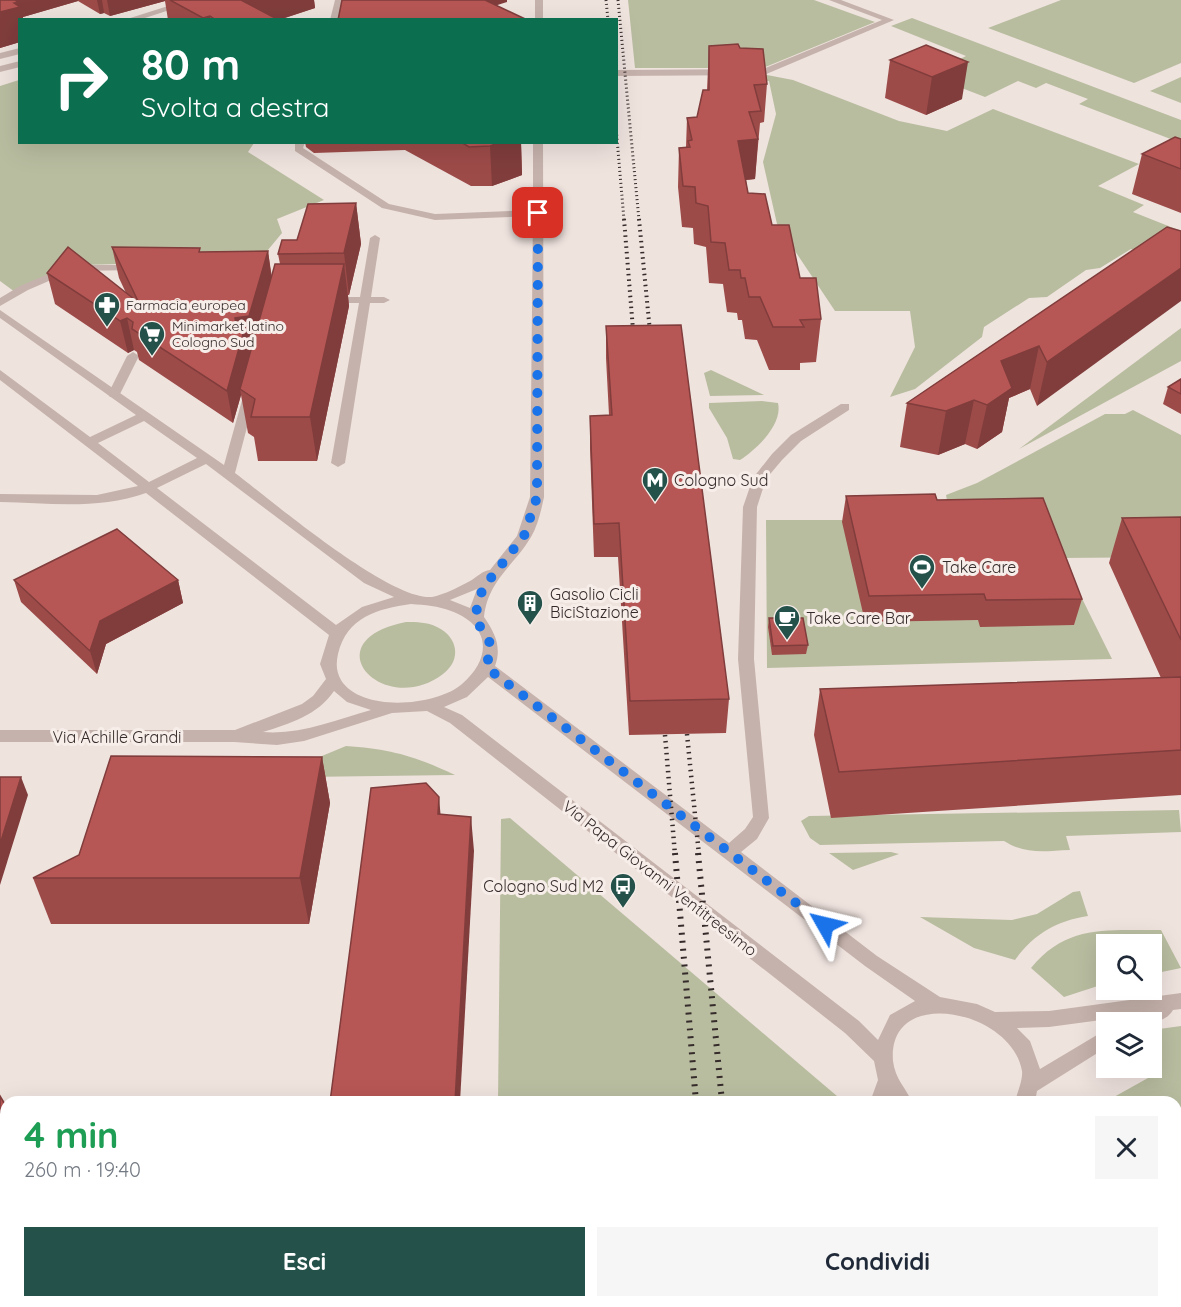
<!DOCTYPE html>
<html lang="it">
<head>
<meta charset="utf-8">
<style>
  :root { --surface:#fff; --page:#f6f6f7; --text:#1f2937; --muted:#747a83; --accent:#24514a }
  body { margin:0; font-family:Quicksand,sans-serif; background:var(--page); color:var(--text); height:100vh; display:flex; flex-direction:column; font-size:22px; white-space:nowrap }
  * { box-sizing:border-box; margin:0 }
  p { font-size:20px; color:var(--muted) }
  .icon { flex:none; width:33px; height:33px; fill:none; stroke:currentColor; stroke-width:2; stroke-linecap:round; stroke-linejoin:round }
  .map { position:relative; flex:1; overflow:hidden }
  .details { position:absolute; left:0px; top:1096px; width:1182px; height:212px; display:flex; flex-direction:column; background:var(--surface); border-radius:18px 18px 0 0; box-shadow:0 6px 24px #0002 }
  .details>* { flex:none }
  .banner { position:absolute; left:18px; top:18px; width:600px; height:126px; border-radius:0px; box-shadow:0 6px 24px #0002; background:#0b6e4f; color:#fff; overflow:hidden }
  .controls { position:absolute; left:1096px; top:934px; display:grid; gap:12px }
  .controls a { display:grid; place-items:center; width:66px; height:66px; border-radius:0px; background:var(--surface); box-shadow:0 6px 24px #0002; font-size:30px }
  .pin { position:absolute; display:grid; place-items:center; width:51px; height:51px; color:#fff; margin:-26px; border-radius:12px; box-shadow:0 3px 9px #0006 }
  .me { position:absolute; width:66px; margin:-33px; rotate:307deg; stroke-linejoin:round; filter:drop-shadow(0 0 4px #0008) }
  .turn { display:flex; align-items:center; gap:21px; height:126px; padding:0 24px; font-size:27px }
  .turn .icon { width:78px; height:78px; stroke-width:2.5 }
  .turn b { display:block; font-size:42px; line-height:51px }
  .round { display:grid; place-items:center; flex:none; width:63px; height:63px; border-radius:0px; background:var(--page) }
  .summary { display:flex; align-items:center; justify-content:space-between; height:102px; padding:0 24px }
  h1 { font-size:36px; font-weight:700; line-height:45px; color:#1e9e55 }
  .cta { display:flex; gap:12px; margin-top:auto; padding:12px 24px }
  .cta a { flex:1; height:69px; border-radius:0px; background:var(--accent); color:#fff; font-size:24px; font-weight:700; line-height:69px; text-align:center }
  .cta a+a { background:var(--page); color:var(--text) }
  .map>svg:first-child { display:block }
  .green { fill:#b9bda0 }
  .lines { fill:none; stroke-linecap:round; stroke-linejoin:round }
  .pedestrian { fill:#c6b2ac; fill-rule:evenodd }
  .minor { fill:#c6b2ac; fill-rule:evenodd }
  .tertiary { fill:#c6b2ac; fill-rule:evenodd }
  .rail-far3 { stroke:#352b2a; stroke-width:3; stroke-dasharray:1 3; stroke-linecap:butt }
  .rail-far2 { stroke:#352b2a; stroke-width:4; stroke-dasharray:1.5 4; stroke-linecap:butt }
  .rail-far1 { stroke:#352b2a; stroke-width:4.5; stroke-dasharray:1.5 4.5; stroke-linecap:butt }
  .rail { stroke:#352b2a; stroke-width:6; stroke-dasharray:2 6; stroke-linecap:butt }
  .wall { fill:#9d4b49 }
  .shaded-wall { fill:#803d3c }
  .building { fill:#b75755; stroke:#803d3c; stroke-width:1.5 }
  .route { stroke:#1a73e8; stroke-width:10; stroke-dasharray:0 18 }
  .labels { text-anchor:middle; stroke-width:6; stroke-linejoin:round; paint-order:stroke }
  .far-poi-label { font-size:14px; fill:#352b2a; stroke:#f7eeea; text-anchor:start }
  .poi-label { font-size:16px; fill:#352b2a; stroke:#f7eeea; text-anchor:start }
  .street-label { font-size:16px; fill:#352b2a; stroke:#f7eeea }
</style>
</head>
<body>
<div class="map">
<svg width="1181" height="1307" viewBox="0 0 1181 1307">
  <rect width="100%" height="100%" fill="#efe3de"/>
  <g class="green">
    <polygon points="628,0 814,0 875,22 763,68 635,68"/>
    <polygon points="1061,0 1181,0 1181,63 1134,83 988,28"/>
    <polygon points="912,18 1181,120 1181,143 1079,104 1088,99 1046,83 1036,88 1018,81 985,97 928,75 966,56 891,26"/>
    <polygon points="733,75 767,75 793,80 899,121 947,131 993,109 1139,164 1098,186 1144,205 1133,212 1181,231 1181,269 1131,249 1100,268 1086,270 1047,297 1029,298 984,327 982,337 915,389 890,397 915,347 910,311 835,311 777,224 763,162 776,114 769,81 734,79"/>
    <polygon points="1181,77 1181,103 1150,91"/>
    <polygon points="19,80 20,142 254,143 248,152 324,200 277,219 282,233 263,256 200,262 82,265 15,292 0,281 0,86"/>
    <polygon points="1181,328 1181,361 1019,449"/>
    <polygon points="711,370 764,395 710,396 704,373"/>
    <path d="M762,401L778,403C783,424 757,449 740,460L733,459L727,438L709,408V403Z"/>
    <polygon points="1133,410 1181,435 1181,557 1062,558 1112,659 767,668 766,520 1043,520 1055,544 1050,517 950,517 946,495 977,483 1105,414 1125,414"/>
    <path d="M406,622C417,622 427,622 437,627C458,637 462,660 443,674C384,719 310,641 406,622Z"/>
    <path d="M346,746C390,749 415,756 455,775L304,777L305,763Z"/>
    <path d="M1179,810L1181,832L1066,836L1070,850C1045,851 1026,855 1004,841L820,845L810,838L801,821L809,816Z"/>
    <polygon points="510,818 844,1102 498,1102 501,819"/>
    <polygon points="891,852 899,854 853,870 829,853"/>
    <path d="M1080,891L1088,916C1056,921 1034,934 1015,960L974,948L920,917L1012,920L1037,914L1073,892Z"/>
    <path d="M1161,930L1181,968L1152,974V945H1107V983L1064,997L1031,968C1068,923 1108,931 1161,930Z"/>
    <polygon points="1181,1026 1181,1307 758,1307 757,1302 1176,1302 1176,1102 1105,1102 1148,1078 1148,1068 1152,1068 1152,1030"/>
  </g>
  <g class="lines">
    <g class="pedestrian">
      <polygon points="375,235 380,238 371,297 384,297 390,300 384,303 370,303 345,463 338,467 331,463 359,303 328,303 322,300 328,297 360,297 370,238"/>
      <polygon points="133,352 139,356 120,394 118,397 110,397 108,394 127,356"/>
    </g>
    <g class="minor">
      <polygon points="335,0 343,0 338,20 330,20"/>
      <rect x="535" y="0" width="8" height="20"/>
      <polygon points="829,0 841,0 894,20 764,75 616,76 616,70 763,69 882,20"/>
      <path d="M295,142H305L303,148L389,204L435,214L533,210V142H543L544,497C541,511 538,525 531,537C513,567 488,580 484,617C495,633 502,647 495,666L729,843L745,829L753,817L738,659L743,507L753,478L772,454L791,435L841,404H849V410L801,441L782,460L766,479L757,507L754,659L769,818L757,839L741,852L877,956L940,997L977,1004L995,1012L1049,1011L1181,993V1009L1173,1010C1164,1026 1140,1023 1125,1023L1131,1016L1049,1027L1017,1028L1030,1041L1040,1069L1107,1029V1047L1037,1091L1035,1102H1015C1017,1093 1023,1080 1022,1071C1012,1010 887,984 893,1061C895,1079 906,1088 912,1102H870L878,1080L874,1061L845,1033L450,723L427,711L392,713L304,741L277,745L234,742H0V730H235L302,704L313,696L326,679L320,664L329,635L146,493C99,510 49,503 0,502V494L97,495L138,486L0,380V370L90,437L136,415L0,318V310L224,465L244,393L246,390H254L256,393L235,473C272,501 390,601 432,597C443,595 461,586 470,581C477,577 482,571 490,570L517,536L530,497L533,216L435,220L382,208L295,151ZM144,421L197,458L149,482L98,443ZM206,464L364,583L394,597L362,607L336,625L157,488ZM477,589L470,608L450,600ZM411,604C425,605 438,606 451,611C491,626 492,658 462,684C437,706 361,713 341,680C336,671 336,663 338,654C347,617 377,609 411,604ZM488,677L865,966L915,1001L890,1015L878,1040L859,1021L462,715L444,707L467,697ZM334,691L347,702L371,710C336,720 300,735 263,732C289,724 318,715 334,691Z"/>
      <polygon points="138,265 144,268 142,270 72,271 28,290 0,306 0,298 20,286 70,265"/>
      <polygon points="596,1302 622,1302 620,1307 594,1307"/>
    </g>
    <g class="tertiary">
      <polygon points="187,0 200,0 139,20 124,20"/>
      <polygon points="20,48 20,54 0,59 0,53"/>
      <polygon points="20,61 20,67 0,72 0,66"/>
    </g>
    <g class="rail-far3">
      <polyline points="606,0 608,20"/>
      <polyline points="618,0 639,220"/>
      <polyline points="616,127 624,220"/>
    </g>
    <g class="rail-far2">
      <polyline points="624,219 634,342"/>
      <polyline points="639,219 651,342"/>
    </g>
    <g class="rail-far1">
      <polyline points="687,734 699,855"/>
      <polyline points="665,735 675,855"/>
    </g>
    <g class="rail">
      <polyline points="675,853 696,1102"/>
      <polyline points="698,853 722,1102"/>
      <polyline points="713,1302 713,1307"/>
      <polyline points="741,1302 742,1307"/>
    </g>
  </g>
  <g class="wall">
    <polygon points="0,0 314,0 315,8 279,20 168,20 165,1 110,16 104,13 100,14 78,1 23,17 20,20 20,42 0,48"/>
    <polygon points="926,45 962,99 926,115 885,98 890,60"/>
    <polygon points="709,46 740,48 767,84 764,122 760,123 755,179 746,180 748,193 772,225 821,319 816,362 800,363 800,370 769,370 757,340 745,339 742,320 738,320 737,313 727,312 723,284 709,283 706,247 694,244 693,228 682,227 678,187 679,148 686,147 687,118 697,117 707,90"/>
    <polygon points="1181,139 1181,213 1132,194 1142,154"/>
    <polygon points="305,142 521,142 522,175 492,186 471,186 405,150 314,153 306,147"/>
    <polygon points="356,203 361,244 349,295 348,295 349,306 317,461 258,461 254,437 248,433 241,395 233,423 139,360 137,352 134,350 128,353 55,304 47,273 126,293 119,278 112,247 201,252 268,251 272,278 280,264 278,254 297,240"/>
    <polygon points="1167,227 1037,406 1030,389 1009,398 1002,432 977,449 965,444 938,455 900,447 907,403"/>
    <polygon points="606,326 729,699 726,733 629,735 618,557 594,557 590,448 590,416 609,415 606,358"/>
    <polygon points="1181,379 1181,414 1163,404 1168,387"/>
    <polygon points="846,496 937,500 1082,599 1074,625 980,627 978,620 865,622 842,522"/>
    <polygon points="1181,517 1181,795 831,818 814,735 820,689 1161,678 1109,563 1122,518"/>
    <polygon points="14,580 178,580 183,603 106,644 97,674 21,602"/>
    <polygon points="769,618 808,645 806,654 772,655 768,627"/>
    <polygon points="322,757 330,803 309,924 51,924 33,878"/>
  </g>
  <g class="shaded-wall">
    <polygon points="0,0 78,0 78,1 23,17 23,20 20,20 20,42 0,48"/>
    <polygon points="97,0 102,0 104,13 100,14"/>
    <polygon points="107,0 165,0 165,1 110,16"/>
    <polygon points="237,0 314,0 315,8 278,20"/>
    <polygon points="452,0 507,0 507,2 453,19"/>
    <polygon points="210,16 210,20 203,20 203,18"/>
    <polygon points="968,62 962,99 926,115 932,77"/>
    <polygon points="758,139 755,179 736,181 738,141"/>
    <polygon points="501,142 521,142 522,175 492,186 490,146"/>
    <polygon points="356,203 361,244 349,295 344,253"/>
    <polygon points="268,251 272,282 254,347 249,348 251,359 240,389 241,395 233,423 227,391 236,326 235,318"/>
    <polygon points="344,264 349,306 317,461 310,417"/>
    <polygon points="1181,268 1181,301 1037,406 1047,362"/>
    <polygon points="127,318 134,350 128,353 120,321"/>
    <polygon points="1039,346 1030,389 1009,398 1002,432 977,449 987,405 1001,361"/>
    <polygon points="974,400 965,444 938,455 946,411"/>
    <polygon points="178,580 183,603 106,644 97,674 90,651 100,621"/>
    <polygon points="322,757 330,803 309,924 300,878"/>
    <polygon points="21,777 28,795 0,885 0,844"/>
    <polygon points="439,797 442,831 438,814"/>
    <polygon points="471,817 474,851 460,1102 455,1102"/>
  </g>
  <g class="building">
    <polygon points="0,0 15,0 18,2 14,3 20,7 0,12"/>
    <polygon points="170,0 241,0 279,20 216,20 210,16 203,18"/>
    <polygon points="342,0 485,0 523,18 517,20 338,20"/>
    <polygon points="738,44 740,48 763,49 767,84 754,85 761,111 749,112 758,139 738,141 748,193 765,194 772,225 789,225 800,278 816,278 821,319 800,320 804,327 773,327 760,297 749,297 745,278 741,278 740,270 729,270 725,243 711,242 708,206 696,203 695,187 683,186 679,148 690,147 688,141 692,140 687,118 697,117 703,90 709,90 709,46"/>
    <polygon points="926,45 968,62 932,77 890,60"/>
    <polygon points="1175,137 1181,139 1181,169 1142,154"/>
    <polygon points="461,142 501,142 490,146 469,147"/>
    <polygon points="356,203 344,253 278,254 282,240 297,240 308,204"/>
    <polygon points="1167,227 1181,231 1181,268 1047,362 1039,346 1001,361 1012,388 987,405 974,400 946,411 907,403"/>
    <polygon points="68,247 139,303 112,247 200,248 199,252 268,251 249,316 235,318 236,326 245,327 227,391 132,329 133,322 127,318 120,321 47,273"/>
    <polygon points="275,264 344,264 310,417 251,417 255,399 240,389"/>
    <polygon points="681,325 729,699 630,701 619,523 594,524 590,416 612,415 606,326"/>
    <polygon points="1181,379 1181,394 1168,387"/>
    <polygon points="935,494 937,500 1043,498 1082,599 986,600 984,594 869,596 846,496"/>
    <polygon points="1181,517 1181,640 1122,518"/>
    <polygon points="117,529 178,580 100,621 90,651 14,580"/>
    <polygon points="769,618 803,618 808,645 773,646"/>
    <polygon points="1181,677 1181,750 839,772 820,689"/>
    <polygon points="111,756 322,757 300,878 33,878 79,855"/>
    <polygon points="0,777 21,777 0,844"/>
    <polygon points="426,783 439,797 438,814 471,817 455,1102 330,1102 371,788"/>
    <polygon points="0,1096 6,1106 6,1302 108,1302 111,1307 0,1307"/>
  </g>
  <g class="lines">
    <polyline class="route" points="538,213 537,497 524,536 483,588 477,606 476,620 490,643 487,668 825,925"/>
  </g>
  <defs>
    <g id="pharmacy-pin" transform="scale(1.35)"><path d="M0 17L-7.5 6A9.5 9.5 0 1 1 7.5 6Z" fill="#24514a" stroke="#f7eeea"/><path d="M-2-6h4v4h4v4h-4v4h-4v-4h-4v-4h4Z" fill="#fff"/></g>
    <g id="supermarket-pin" transform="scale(1.35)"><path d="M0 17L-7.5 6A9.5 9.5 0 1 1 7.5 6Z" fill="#24514a" stroke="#f7eeea"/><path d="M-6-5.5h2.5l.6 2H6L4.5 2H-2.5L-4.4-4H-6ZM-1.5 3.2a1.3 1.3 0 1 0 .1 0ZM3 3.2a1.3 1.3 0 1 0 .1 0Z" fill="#fff"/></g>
    <g id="metro-pin" transform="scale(1.35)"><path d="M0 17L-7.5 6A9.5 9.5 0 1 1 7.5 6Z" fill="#24514a" stroke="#f7eeea"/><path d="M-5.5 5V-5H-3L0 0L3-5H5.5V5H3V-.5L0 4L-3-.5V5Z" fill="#fff"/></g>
    <g id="stadium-pin" transform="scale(1.35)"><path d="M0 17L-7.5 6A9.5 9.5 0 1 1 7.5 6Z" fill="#24514a" stroke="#f7eeea"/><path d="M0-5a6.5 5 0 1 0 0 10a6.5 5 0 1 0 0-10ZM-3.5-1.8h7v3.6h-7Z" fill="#fff"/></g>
    <g id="building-pin" transform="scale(1.35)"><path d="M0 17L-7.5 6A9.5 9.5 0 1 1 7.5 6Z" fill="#24514a" stroke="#f7eeea"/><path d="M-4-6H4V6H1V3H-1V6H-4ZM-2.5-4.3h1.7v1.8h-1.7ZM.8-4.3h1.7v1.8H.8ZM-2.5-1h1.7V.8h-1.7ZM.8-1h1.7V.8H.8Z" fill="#fff"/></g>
    <g id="cafe-pin" transform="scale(1.35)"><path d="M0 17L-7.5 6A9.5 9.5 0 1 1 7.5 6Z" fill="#24514a" stroke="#f7eeea"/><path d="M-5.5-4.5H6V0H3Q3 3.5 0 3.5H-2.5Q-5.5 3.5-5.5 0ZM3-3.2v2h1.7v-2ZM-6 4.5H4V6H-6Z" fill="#fff"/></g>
    <g id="bus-pin" transform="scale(1.35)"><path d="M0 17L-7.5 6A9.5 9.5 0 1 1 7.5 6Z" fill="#24514a" stroke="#f7eeea"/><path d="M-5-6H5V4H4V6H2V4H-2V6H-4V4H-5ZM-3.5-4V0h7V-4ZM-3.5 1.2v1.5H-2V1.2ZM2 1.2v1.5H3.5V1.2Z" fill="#fff"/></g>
  </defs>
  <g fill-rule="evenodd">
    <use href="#pharmacy-pin" x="107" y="305"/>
    <use href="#supermarket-pin" x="152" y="334"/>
    <use href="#metro-pin" x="655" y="480"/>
    <use href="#stadium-pin" x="922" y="567"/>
    <use href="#building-pin" x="530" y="603"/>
    <use href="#cafe-pin" x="787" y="618"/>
    <use href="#bus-pin" x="623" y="886"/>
  </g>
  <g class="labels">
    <g class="far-poi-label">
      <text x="126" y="310">Farmacia europea</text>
      <text x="172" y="331">Minimarket latino<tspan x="172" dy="16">Cologno Sud</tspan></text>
    </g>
    <g class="poi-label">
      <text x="674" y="486">Cologno Sud</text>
      <text x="942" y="573">Take Care</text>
      <text x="550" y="600">Gasolio Cicli<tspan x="550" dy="18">BiciStazione</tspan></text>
      <text x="806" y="624">Take Care Bar</text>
      <text x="604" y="892" text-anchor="end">Cologno Sud M2</text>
    </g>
    <g class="street-label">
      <text x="117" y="743">Via Achille Grandi</text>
      <text transform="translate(660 878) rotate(38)" y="6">Via Papa Giovanni Ventitreesimo</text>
    </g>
  </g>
</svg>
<div class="controls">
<a><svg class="icon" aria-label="search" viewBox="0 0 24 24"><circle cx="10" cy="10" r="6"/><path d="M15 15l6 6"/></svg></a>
<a><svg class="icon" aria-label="layers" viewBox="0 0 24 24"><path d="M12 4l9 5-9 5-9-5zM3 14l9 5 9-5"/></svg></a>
</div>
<div class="pin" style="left:538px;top:213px;background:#d93025"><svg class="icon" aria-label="arrive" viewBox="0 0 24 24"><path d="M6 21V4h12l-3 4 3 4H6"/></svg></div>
<svg class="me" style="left:825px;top:925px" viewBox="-20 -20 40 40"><path d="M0-17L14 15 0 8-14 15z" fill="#1a73e8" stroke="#fff" stroke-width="4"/></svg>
<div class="banner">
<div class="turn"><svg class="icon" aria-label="right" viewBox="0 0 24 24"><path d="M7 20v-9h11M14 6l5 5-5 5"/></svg><div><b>80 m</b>Svolta a destra</div></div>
</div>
<section class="details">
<div class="summary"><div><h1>4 min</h1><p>260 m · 19:40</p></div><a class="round"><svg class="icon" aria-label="close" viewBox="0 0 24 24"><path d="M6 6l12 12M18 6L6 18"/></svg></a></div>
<div class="cta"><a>Esci</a><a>Condividi</a></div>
</section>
</div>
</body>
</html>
